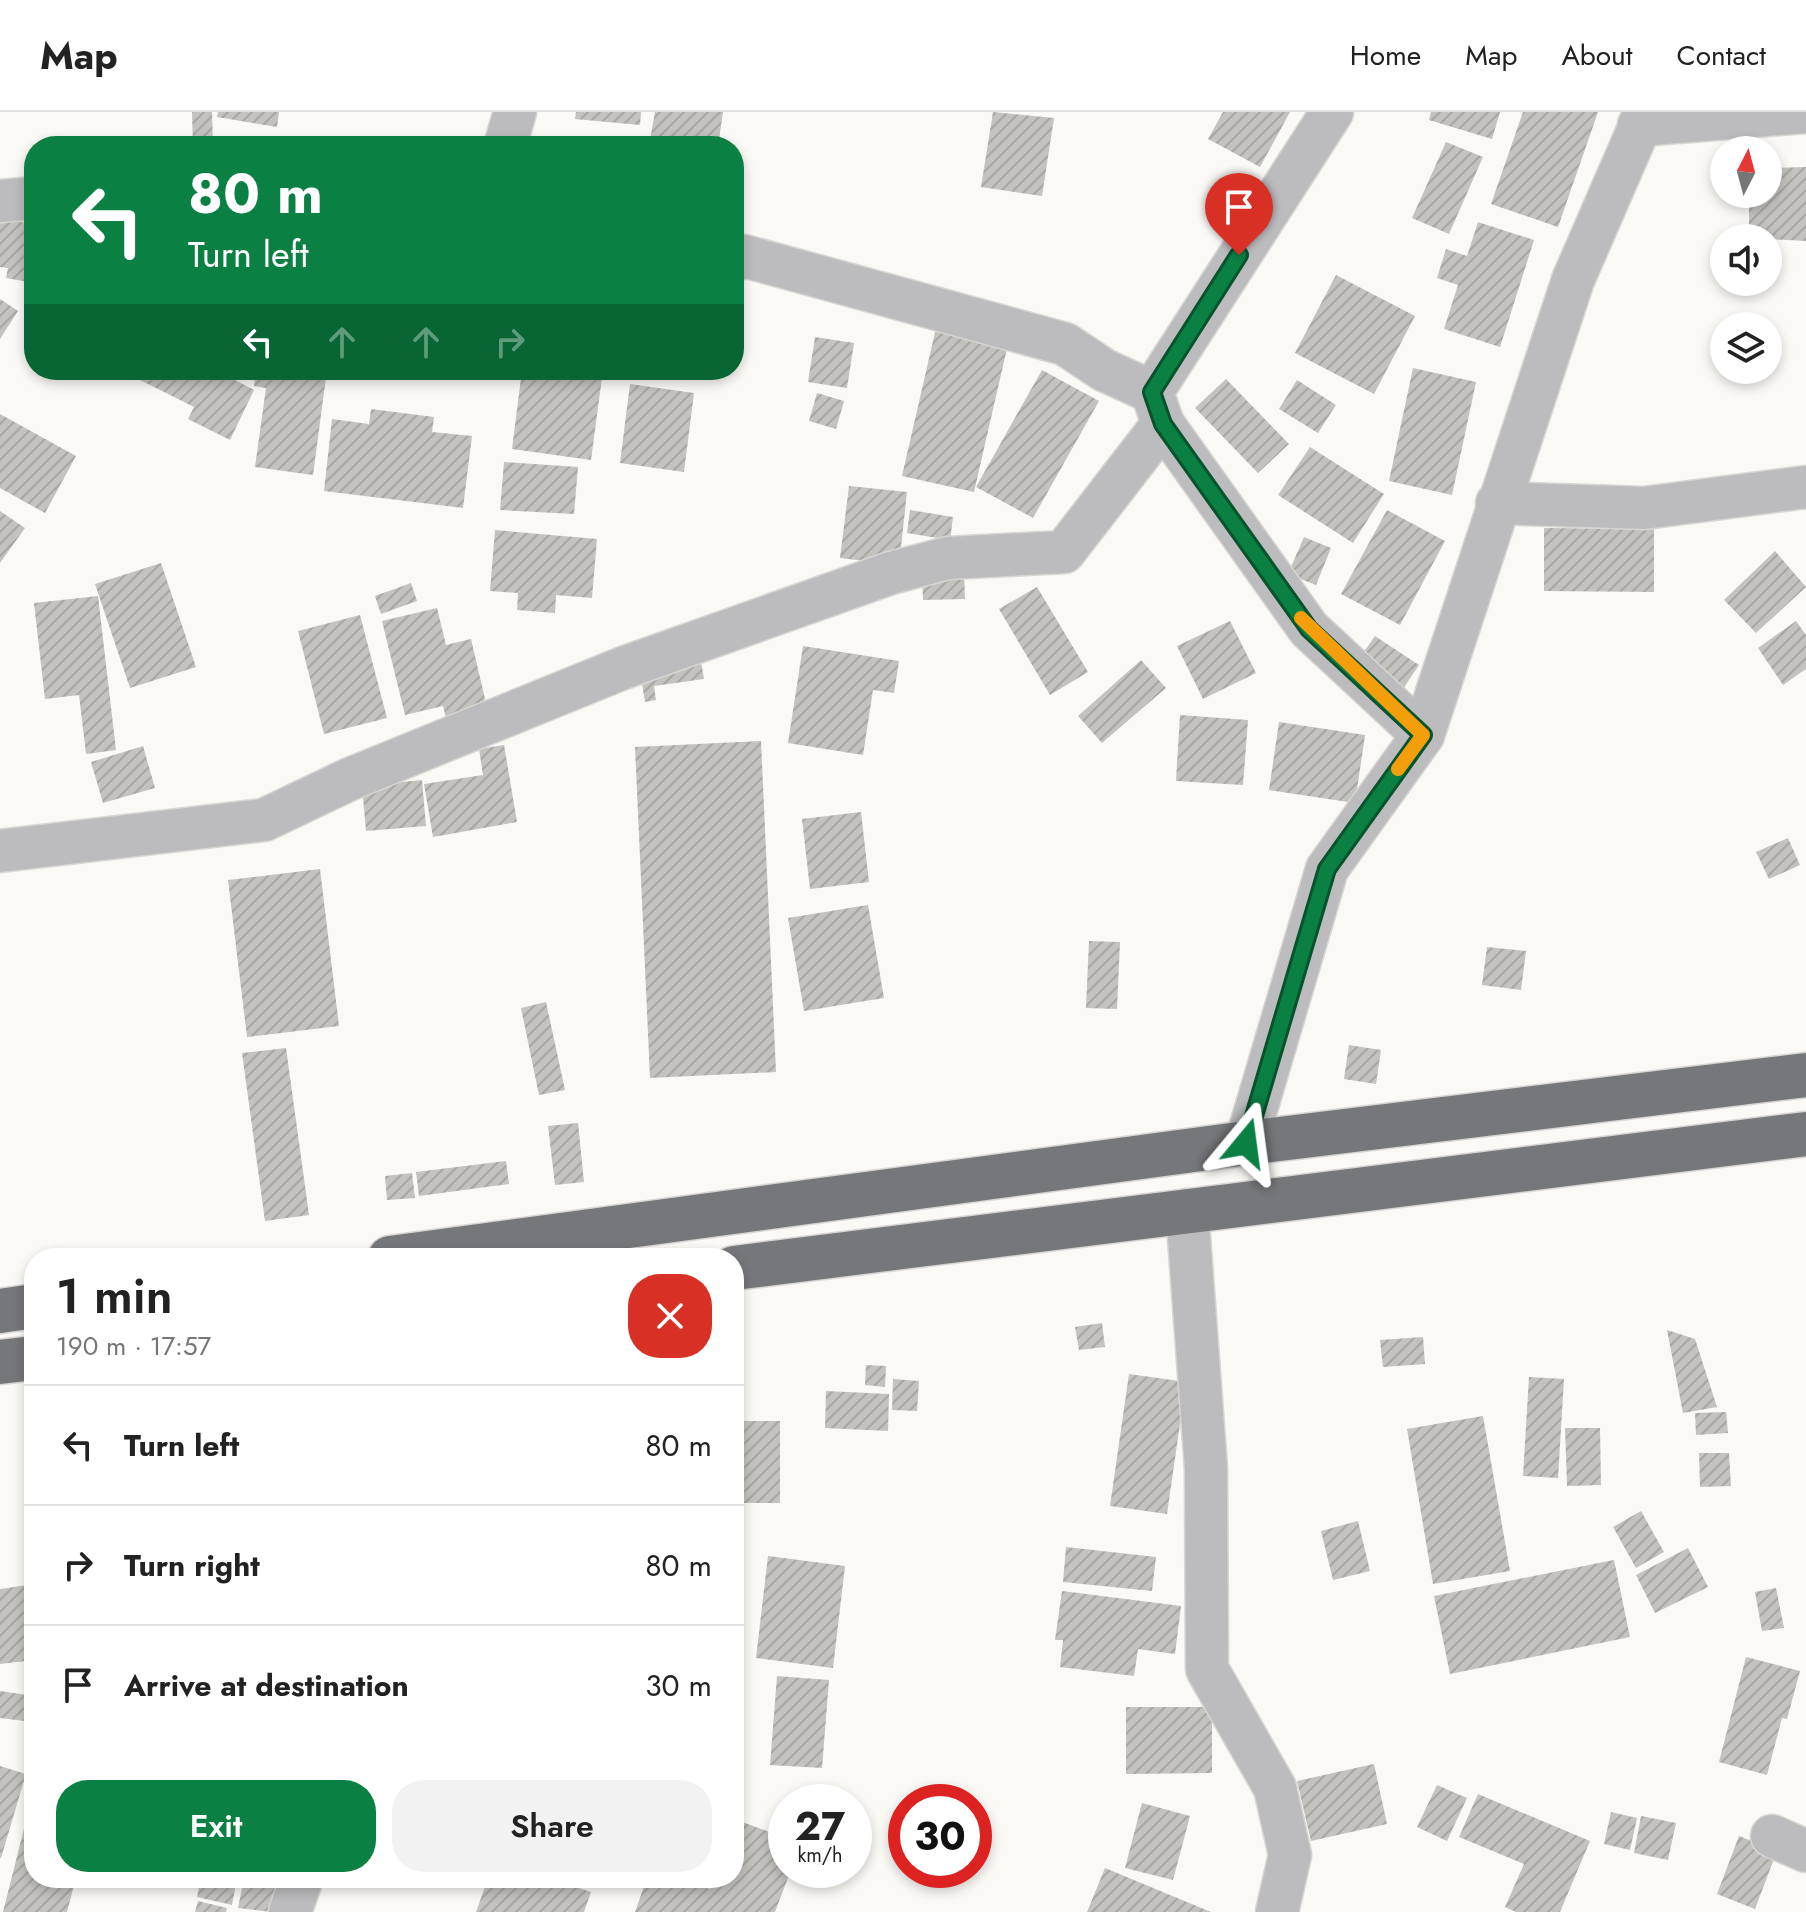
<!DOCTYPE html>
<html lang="en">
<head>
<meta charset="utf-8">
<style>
  :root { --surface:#fff; --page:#f2f2f2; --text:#222; --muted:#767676; --line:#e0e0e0; --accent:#0b8043 }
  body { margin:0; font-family:Jost,sans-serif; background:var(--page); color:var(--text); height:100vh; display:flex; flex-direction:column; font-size:30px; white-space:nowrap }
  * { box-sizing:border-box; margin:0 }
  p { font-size:26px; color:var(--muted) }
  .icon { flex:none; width:44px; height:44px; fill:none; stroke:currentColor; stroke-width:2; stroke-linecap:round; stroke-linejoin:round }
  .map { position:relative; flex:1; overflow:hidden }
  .sheet { position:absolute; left:24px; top:1136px; width:720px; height:640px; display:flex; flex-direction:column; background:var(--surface); border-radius:32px; box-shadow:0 4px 12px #0003 }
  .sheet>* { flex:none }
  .banner { position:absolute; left:24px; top:24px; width:720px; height:244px; border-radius:32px; box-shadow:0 4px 12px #0003; background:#0b8043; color:#fff; overflow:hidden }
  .needle { width:52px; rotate:6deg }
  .controls { position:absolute; left:1710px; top:24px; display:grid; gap:16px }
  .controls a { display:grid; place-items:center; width:72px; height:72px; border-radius:50%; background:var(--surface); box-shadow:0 4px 12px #0003; font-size:40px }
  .speed { position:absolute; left:768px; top:1672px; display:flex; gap:16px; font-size:40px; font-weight:700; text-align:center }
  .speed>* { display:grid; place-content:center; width:104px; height:104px; border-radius:50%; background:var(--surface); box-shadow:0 4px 12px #0003; line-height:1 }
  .speed small { font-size:20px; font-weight:400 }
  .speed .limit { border:12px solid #d22; background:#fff; color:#111 }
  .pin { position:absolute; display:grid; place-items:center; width:68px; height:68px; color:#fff; margin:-82px -34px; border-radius:50% 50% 50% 0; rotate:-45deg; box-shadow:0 0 8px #0007 }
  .pin .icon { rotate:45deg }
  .me { position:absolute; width:88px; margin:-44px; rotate:16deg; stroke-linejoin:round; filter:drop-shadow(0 0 6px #0008) }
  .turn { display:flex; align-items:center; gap:28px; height:168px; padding:0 32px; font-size:36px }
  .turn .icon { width:104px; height:104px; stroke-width:2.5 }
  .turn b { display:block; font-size:56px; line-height:68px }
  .lanes { display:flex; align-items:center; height:76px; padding:0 32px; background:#0003; justify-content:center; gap:40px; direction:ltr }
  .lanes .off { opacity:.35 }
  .round { display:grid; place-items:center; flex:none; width:84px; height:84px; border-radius:32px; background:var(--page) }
  .headline { display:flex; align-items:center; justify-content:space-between; height:136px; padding:0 32px }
  h1 { font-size:48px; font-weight:600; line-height:60px }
  .button { display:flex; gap:16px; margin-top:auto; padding:16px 32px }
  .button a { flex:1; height:92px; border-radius:32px; background:var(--accent); color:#fff; font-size:32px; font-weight:600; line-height:92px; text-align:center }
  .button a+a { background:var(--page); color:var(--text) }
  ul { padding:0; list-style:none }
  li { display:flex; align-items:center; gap:24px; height:120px; padding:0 32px; border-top:2px solid var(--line) }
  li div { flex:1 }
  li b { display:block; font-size:30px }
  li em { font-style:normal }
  header { display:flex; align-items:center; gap:48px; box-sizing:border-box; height:112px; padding:0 40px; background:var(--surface); border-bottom:2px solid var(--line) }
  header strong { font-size:38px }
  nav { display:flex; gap:44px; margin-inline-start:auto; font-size:28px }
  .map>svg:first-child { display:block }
  .building { fill:url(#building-hatch) }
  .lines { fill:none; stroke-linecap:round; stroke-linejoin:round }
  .minor-casing { stroke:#d7d6d3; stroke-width:45 }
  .highway-casing { stroke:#d7d6d3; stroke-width:47 }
  .minor { stroke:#bcbcbe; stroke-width:42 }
  .highway { stroke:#76777a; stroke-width:44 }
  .route-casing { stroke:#07532c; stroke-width:20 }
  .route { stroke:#0b8043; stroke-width:14 }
  .slow { stroke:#f59e0b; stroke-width:14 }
</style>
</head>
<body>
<header>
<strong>Map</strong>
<nav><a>Home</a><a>Map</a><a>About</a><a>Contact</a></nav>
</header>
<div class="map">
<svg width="1806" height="1800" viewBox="0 0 1806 1800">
  <defs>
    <pattern id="building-hatch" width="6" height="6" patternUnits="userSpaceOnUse" patternTransform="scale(2)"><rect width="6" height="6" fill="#c3c2be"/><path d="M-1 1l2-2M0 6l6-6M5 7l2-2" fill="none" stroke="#a7a6a3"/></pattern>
  </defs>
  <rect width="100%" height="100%" fill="#faf9f5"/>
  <g class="building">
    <polygon points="192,0 212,0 213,34 193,34"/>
    <polygon points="218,0 279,0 277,15 217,5"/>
    <polygon points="576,0 641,0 640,13 575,7"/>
    <polygon points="655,0 723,0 718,34 649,34"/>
    <polygon points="993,0 1054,6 1042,84 981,75"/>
    <polygon points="1223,0 1290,0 1260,55 1208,27"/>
    <polygon points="1431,0 1500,0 1492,27 1429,8"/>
    <polygon points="1523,0 1598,0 1558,115 1491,92"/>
    <polygon points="1446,30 1483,45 1449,122 1412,106"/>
    <polygon points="1806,55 1806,129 1749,126 1749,82 1768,82 1768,56"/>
    <polygon points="0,107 34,112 34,171 6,166 8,156 0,155"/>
    <polygon points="1478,110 1534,128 1500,235 1444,217 1458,173 1437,166 1446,137 1467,144"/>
    <polygon points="1336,163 1415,204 1374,282 1295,241"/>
    <polygon points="0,187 18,199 0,227"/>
    <polygon points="936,216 1008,232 974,380 902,364"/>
    <polygon points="815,225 854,231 847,276 808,270"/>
    <polygon points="1413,256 1476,270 1452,383 1389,369"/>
    <polygon points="120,258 233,258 239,261 235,268 254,278 230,328 188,307 194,295"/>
    <polygon points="256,258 327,258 313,363 255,355 266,276 254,274"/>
    <polygon points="522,258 603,258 591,348 512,337"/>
    <polygon points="1042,258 1099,289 1033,406 976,375"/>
    <polygon points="1226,267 1289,332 1258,361 1195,296"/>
    <polygon points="1297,268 1336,293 1318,321 1279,297"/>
    <polygon points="630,272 694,281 684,360 620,351"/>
    <polygon points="817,281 844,289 836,317 809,309"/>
    <polygon points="371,297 434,305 432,320 472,324 463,396 324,379 332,307 369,312"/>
    <polygon points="0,302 76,344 45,401 0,376"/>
    <polygon points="1310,335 1384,382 1353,431 1278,383"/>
    <polygon points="504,350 578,355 574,402 500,398"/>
    <polygon points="849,374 907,380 899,453 840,446"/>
    <polygon points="910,398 953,405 950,428 907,421"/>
    <polygon points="1387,398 1445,429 1400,513 1341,482"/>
    <polygon points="0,399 25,416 0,451"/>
    <polygon points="1544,416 1654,417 1654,480 1544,479"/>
    <polygon points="495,418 597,427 592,486 556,483 555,501 517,498 518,481 490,479"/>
    <polygon points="1304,425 1331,436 1316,473 1288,462"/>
    <polygon points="1775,439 1806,475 1756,521 1724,488"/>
    <polygon points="161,451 196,555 130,576 95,472"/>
    <polygon points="922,461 964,461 965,487 923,488"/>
    <polygon points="411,471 417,489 381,502 375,484"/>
    <polygon points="1037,475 1088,560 1050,583 999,497"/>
    <polygon points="98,484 116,638 86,642 79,583 45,587 34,491"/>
    <polygon points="437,496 446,533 471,527 489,604 448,614 443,594 405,603 382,509"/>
    <polygon points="360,503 387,606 324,622 298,519"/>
    <polygon points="1230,509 1256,561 1203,587 1177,534"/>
    <polygon points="1796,509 1806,523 1806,557 1783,573 1758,536"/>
    <polygon points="1375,524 1419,553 1401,580 1356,551"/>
    <polygon points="803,534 899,549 894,581 873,578 863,643 788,631"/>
    <polygon points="700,544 704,567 654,574 656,588 645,590 639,553"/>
    <polygon points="1141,548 1166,576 1102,631 1078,604"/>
    <polygon points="1180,603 1248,608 1243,673 1176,669"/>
    <polygon points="1279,610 1365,623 1355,691 1269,678"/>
    <polygon points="761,629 776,960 650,966 635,635"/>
    <polygon points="504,633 517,710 433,725 424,672 483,663 479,637"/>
    <polygon points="143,634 155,676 103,691 91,650"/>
    <polygon points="422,668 426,714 366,719 362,674"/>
    <polygon points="861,700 869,770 810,777 802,707"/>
    <polygon points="1788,726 1800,753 1769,767 1756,740"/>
    <polygon points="320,757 339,914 247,925 228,768"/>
    <polygon points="868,793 884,886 804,899 788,806"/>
    <polygon points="1089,829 1120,830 1117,897 1086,896"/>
    <polygon points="1487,835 1526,839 1521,878 1482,873"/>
    <polygon points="546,890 565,978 539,983 521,896"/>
    <polygon points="1349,933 1381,938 1376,972 1344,967"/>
    <polygon points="286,936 309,1103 265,1109 242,941"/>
    <polygon points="578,1011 584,1070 555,1073 548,1014"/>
    <polygon points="506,1049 509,1072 419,1084 416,1060"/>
    <polygon points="412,1061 415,1086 387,1088 385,1064"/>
    <polygon points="1102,1211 1105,1235 1079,1238 1075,1215"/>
    <polygon points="1667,1218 1695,1227 1717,1295 1683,1301"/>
    <polygon points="1423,1225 1425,1252 1383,1255 1380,1228"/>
    <polygon points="866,1253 886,1254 885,1275 865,1273"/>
    <polygon points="1129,1262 1186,1270 1167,1402 1110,1394"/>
    <polygon points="1529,1265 1564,1267 1558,1366 1523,1364"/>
    <polygon points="893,1267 919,1269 917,1299 892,1298"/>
    <polygon points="826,1279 889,1282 888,1319 825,1316"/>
    <polygon points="1726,1300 1728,1321 1696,1323 1695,1301"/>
    <polygon points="1483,1304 1510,1459 1433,1472 1407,1317"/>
    <rect x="741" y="1309" width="39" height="82"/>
    <polygon points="1565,1316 1600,1316 1601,1373 1567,1374"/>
    <polygon points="1699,1341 1729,1341 1731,1374 1700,1375"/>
    <polygon points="1641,1399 1664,1440 1636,1456 1613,1415"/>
    <polygon points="1358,1409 1370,1459 1333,1468 1321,1419"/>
    <polygon points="1066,1435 1156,1445 1152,1479 1063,1470"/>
    <polygon points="1688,1436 1708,1475 1655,1501 1636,1463"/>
    <polygon points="768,1444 845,1454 833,1556 756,1546"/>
    <polygon points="1614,1448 1630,1525 1450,1562 1434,1484"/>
    <polygon points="34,1472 34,1548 0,1552 0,1477"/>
    <polygon points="1776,1476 1784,1516 1762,1519 1755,1480"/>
    <polygon points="1062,1479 1181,1494 1175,1542 1138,1537 1134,1564 1060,1555 1063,1528 1055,1528"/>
    <polygon points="1746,1545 1800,1559 1787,1607 1782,1606 1767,1663 1719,1650"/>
    <polygon points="777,1564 829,1568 822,1656 770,1653"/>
    <polygon points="0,1579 34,1584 33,1610 0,1606"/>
    <polygon points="1126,1595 1212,1595 1212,1661 1126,1662"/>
    <polygon points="1374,1652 1387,1712 1311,1729 1297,1669"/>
    <polygon points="0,1654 26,1662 1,1746 0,1746"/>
    <polygon points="1437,1673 1467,1686 1447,1729 1417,1715"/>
    <polygon points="1478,1682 1590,1729 1560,1800 1516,1800 1505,1795 1524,1752 1459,1725"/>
    <polygon points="1142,1691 1190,1704 1173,1768 1125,1756"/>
    <polygon points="29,1697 34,1698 34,1766 76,1766 67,1800 3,1800"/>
    <polygon points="1611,1700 1637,1706 1630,1738 1604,1732"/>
    <polygon points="1641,1704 1676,1711 1668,1748 1634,1741"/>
    <polygon points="737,1708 786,1726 786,1758 791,1758 775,1800 635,1800 647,1766 682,1766 710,1777 715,1766 734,1766"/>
    <polygon points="1739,1724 1777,1739 1755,1797 1717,1782"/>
    <polygon points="1105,1756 1211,1800 1087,1800"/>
    <polygon points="201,1766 237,1766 232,1793 197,1785"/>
    <polygon points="244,1766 280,1766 272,1800 238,1796"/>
    <polygon points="488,1766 579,1766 576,1775 591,1780 584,1800 476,1800"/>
    <polygon points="198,1789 227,1796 226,1800 195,1800"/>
  </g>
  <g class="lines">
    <g class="minor-casing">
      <g id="minor">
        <polyline points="1639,13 1806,0"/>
        <polyline points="505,34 515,0"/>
        <polyline points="0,89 34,86"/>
        <polyline points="734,149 744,144 1065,232 1104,258 1152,280 1163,312"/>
        <polyline points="1152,280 1332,0"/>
        <polyline points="1497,391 1644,396 1806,375"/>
        <polyline points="0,739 264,708 350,667 623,556 891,461 948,446 1064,440 1163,312 1309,517 1423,623"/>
        <polyline points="1246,1031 1327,757 1423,623 1573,168 1646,0"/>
        <polyline points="1187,1098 1206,1356 1207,1557 1275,1676 1290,1743 1277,1800"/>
        <polyline points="1772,1724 1806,1739"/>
        <polyline points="290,1800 302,1766"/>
      </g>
    </g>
    <g class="highway-casing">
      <g id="highway">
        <polyline points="390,1146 1246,1031 1806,963"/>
        <polyline points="734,1156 1806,1022"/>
        <polyline points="0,1199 34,1194"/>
        <polyline points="0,1250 34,1246"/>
      </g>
    </g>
    <use href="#minor" class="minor"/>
    <use href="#highway" class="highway"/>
  </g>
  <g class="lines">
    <g class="route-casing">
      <polyline id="route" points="1239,143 1152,280 1163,312 1309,517 1423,623 1327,757 1246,1031"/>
    </g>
    <use href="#route" class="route"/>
    <polyline class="slow" points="1301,506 1423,623 1398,657"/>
  </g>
</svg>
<div class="controls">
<a><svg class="needle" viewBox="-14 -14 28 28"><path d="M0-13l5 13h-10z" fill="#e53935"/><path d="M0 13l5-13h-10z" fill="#767676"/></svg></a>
<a><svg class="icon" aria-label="sound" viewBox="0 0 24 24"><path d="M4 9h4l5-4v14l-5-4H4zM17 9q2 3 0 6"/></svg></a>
<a><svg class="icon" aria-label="layers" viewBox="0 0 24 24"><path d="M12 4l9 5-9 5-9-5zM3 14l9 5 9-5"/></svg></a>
</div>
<div class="speed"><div>27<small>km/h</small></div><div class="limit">30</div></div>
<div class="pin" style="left:1239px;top:143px;background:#d93025"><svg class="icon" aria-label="arrive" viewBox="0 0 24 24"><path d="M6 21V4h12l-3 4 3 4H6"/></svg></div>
<svg class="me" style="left:1246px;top:1031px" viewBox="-20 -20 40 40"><path d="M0-17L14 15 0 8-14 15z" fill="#0b8043" stroke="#fff" stroke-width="4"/></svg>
<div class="banner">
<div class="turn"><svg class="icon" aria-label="left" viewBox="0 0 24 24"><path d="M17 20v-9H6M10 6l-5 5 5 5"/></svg><div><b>80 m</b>Turn left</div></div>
<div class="lanes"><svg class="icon" aria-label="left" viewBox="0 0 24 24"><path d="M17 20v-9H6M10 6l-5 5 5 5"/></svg><svg class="icon off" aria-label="ahead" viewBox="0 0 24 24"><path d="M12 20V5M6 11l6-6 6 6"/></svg><svg class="icon off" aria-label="ahead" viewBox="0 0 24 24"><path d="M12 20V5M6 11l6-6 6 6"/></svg><svg class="icon off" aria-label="right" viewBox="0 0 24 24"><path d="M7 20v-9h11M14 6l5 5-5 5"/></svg></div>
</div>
<section class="sheet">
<div class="headline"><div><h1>1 min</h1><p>190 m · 17:57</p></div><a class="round" style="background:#d93025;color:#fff"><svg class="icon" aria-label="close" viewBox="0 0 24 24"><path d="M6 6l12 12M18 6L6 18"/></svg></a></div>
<ul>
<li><svg class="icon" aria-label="left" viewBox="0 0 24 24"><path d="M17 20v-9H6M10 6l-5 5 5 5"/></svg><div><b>Turn left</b></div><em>80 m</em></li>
<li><svg class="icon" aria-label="right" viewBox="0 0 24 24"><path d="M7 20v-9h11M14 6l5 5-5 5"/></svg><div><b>Turn right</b></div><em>80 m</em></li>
<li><svg class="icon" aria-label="arrive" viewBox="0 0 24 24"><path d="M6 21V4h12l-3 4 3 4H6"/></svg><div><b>Arrive at destination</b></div><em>30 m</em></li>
</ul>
<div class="button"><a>Exit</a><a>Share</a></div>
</section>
</div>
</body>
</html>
